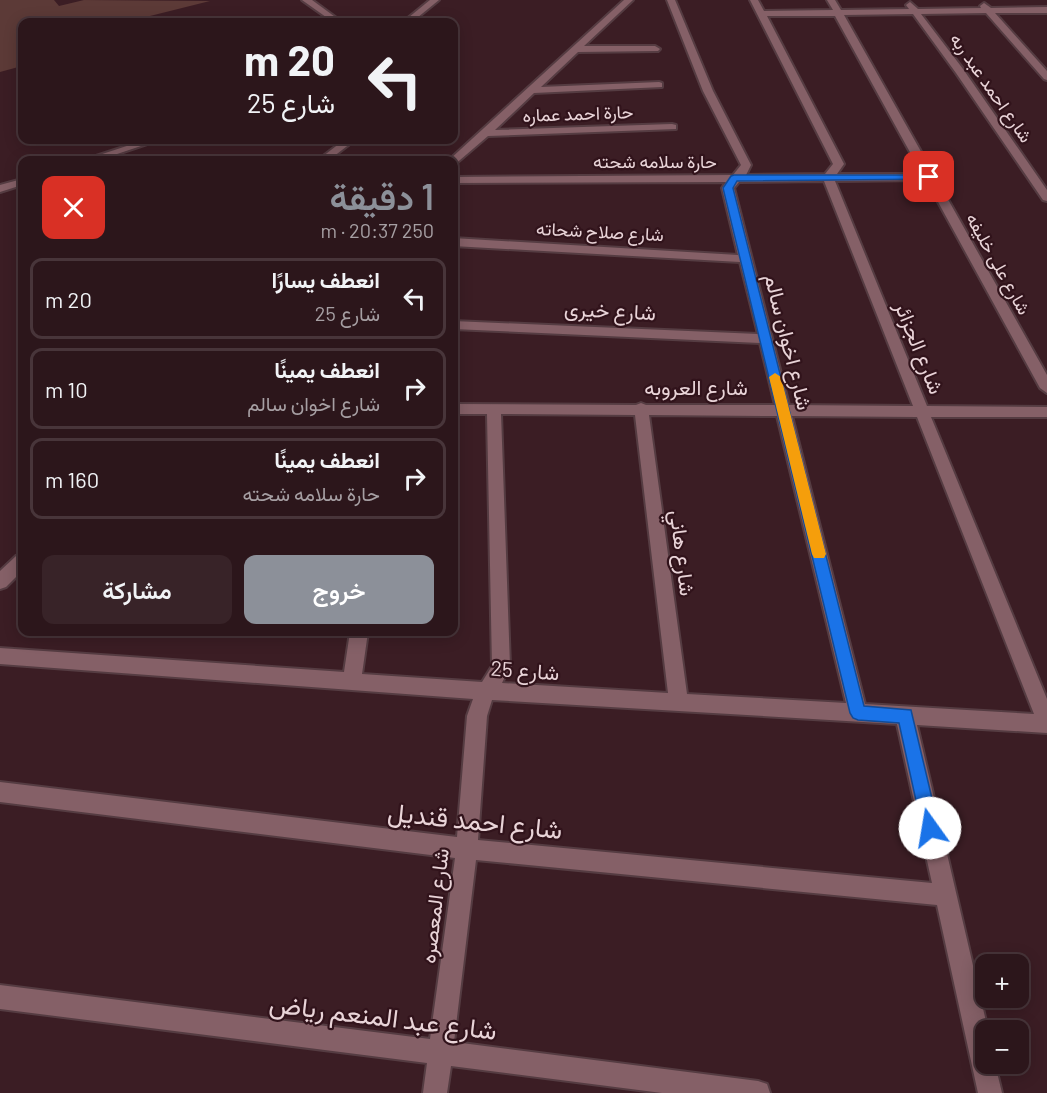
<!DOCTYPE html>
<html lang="ar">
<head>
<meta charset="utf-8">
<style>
  :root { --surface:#2c161b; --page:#382328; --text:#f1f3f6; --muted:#a69fa3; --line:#48353a; --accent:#8c9099 }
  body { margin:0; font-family:Barlow,Vazirmatn,sans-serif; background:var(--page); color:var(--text); direction:rtl; height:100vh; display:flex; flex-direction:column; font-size:22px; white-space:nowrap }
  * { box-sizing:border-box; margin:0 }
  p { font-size:20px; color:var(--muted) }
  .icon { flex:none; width:33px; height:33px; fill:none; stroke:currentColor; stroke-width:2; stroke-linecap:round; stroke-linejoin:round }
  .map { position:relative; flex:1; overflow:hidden; direction:ltr }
  .sheet { position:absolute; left:18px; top:156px; width:440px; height:480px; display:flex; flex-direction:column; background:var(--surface); border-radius:12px; box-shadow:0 3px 15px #0003,0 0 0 2px var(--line); direction:rtl }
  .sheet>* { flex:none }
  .banner { position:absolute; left:18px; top:18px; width:440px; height:126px; border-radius:12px; box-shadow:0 3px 15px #0003,0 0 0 2px var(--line); direction:rtl; background:#2c161b; color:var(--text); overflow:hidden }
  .buttons { position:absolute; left:975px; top:954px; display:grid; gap:12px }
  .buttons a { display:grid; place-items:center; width:54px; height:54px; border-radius:12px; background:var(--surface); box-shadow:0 3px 15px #0003,0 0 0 2px var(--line); font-size:30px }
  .pin { position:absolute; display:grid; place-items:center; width:51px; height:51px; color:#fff; margin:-26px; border-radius:12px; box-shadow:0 3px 9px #0006 }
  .me { position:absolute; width:66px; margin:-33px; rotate:347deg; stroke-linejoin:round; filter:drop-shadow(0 0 4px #0008) }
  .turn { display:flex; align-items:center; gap:21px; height:126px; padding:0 24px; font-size:27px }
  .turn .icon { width:78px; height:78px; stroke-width:2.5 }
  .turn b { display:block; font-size:42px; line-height:51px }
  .round { display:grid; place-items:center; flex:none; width:63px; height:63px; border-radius:12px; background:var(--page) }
  .overview { display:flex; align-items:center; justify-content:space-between; height:102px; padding:0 24px }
  h1 { font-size:36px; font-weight:600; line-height:45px; color:var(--accent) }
  .action { display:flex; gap:12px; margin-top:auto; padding:12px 24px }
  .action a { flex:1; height:69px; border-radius:12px; background:var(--accent); color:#fff; font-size:24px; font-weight:600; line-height:69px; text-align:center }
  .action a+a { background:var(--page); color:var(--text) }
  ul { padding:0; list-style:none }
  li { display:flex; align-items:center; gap:18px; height:81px; margin:0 12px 9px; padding:0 12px; border:3px solid var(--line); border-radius:12px }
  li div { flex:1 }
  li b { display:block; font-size:22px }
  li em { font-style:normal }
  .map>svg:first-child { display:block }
  .building { fill:#5c3a37 }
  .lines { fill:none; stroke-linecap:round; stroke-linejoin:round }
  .service-casing { stroke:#553c42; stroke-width:4 }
  .minor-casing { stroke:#553c42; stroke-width:4 }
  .service { fill:#856067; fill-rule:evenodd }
  .minor { fill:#856067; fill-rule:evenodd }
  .route { fill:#1a73e8; stroke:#114b97; stroke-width:1.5 }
  .slow { fill:#f59e0b }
  .labels { text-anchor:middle; stroke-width:4.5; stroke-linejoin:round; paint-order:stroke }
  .far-street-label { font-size:18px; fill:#e9d4d8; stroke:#31131b }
  .street-label { font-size:21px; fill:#e9d4d8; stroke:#31131b }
  .near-street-label { font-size:26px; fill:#e9d4d8; stroke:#31131b }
</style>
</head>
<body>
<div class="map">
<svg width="1047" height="1093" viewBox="0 0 1047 1093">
  <rect width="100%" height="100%" fill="#3b1d24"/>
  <polygon class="building" points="0,0 54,0 59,6 84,0 210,1 126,22 22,22 22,66 0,72"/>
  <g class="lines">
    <g class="service-casing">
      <g id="service">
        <polygon points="302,0 312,0 342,22 333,22"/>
        <polygon points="430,0 439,0 412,22 403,22"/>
        <polygon points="145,140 159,140 99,160 84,160"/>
        <polygon points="344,140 355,140 329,160 318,160"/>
        <polygon points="22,179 22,185 0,192 0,185"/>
      </g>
    </g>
    <g class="minor-casing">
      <g id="minor">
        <polygon points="624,0 633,0 584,46 655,46 660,49 658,51 578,52 541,87 659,82 662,83 662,87 534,93 495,130 672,124 676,125 676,129 488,136 453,166 453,160 449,160"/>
        <path d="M667,0H675L713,91L751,165L746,175L825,174L833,164L750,0H758L764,11L833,10L827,0H835L841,10L909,9L906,5L910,2L918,9L981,8L980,6L984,3L991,8L1047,7V13H995L1047,71V80L1044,79L986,13L921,14L963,69L1047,190V201L1043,200L956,73L913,14L844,15L1047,375V393L1040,388L926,180L835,181L927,406L1047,407V417H931L1047,699V733L917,725L988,1030H986V1064H995L1002,1093H978L937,905L476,860L454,1042L758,1081L767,1084L770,1093H662L451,1066L447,1093H423L427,1063L0,1009V985L430,1039L455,858L0,802V782L457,837L467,716L473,699L0,664V648L344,672L350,632H368L362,674L482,682L492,666L487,414H453V404L636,405L641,403L646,405H775L760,343L453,329V321L758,334L740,262L453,246V238L738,255L722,188L726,182L453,183V177L733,175L741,165L703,91ZM767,16H835L922,174H837L844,164ZM824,181L913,406L789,405L734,188L739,182ZM501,414L635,415L668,693L502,683L510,666ZM649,415L777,416L846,703L687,694ZM792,416L917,417L1034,714L865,704ZM492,700L897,724L932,883L478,840L487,716Z"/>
        <polygon points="22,554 22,571 6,587 0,589 0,571 16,556"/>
      </g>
    </g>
    <use href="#service" class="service"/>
    <use href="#minor" class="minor"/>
  </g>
  <polygon class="route" points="929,175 933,175 933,179 737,181 733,188 864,706 911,710 939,828 936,834 930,836 924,834 922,828 899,723 858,720 853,718 850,713 723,188 731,176 734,175"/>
  <polygon class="slow" points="775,373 781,377 826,554 824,558 814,558 812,554 769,377"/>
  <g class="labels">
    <g class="far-street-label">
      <text transform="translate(991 88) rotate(55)" y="6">شارع احمد عبد ربه</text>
      <text transform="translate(578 114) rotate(-2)" y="6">حارة احمد عماره</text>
      <text x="655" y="168">حارة سلامه شحته</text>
      <text transform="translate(600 232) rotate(3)" y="6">شارع صلاح شحاته</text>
      <text transform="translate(998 264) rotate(61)" y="6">شارع على خليفه</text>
    </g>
    <g class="street-label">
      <text transform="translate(610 311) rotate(3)" y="7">شارع خيرى</text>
      <text transform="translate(788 342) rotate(76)" y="7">شارع اخوان سالم</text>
      <text transform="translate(919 348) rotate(68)" y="7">شارع الجزائر</text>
      <text x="696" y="395">شارع العروبه</text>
      <text transform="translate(682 553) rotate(83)" y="7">شارع هاني</text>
      <text transform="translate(525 671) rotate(4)" y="7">شارع 25</text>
      <text transform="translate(435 906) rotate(-83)" y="7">شارع المعصره</text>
    </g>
    <g class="near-street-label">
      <text transform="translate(475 821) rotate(6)" y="9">شارع احمد قنديل</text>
      <text transform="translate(383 1017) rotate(7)" y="9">شارع عبد المنعم رياض</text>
    </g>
  </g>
</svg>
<div class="buttons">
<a>+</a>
<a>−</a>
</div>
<div class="pin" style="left:929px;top:177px;background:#d93025"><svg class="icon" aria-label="arrive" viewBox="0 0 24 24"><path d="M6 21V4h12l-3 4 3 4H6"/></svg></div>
<svg class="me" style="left:930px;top:828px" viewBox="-20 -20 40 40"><circle r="19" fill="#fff"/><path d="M0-13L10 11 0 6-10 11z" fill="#1a73e8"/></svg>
<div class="banner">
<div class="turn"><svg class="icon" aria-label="left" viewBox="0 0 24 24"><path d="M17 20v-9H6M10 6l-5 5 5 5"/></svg><div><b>20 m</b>شارع 25</div></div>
</div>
<section class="sheet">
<div class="overview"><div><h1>1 دقيقة</h1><p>250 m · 20:37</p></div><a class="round" style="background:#d93025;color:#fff"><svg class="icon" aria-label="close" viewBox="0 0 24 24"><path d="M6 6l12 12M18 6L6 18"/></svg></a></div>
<ul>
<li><svg class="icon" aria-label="left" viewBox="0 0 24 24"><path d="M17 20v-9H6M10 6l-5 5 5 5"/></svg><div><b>انعطف يسارًا</b><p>شارع 25</p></div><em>20 m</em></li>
<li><svg class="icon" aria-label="right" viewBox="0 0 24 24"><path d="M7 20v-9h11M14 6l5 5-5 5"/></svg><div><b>انعطف يمينًا</b><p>شارع اخوان سالم</p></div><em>10 m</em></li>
<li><svg class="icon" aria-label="right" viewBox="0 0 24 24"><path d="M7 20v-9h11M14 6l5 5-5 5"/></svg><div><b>انعطف يمينًا</b><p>حارة سلامه شحته</p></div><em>160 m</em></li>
</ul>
<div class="action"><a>خروج</a><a>مشاركة</a></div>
</section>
</div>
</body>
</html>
